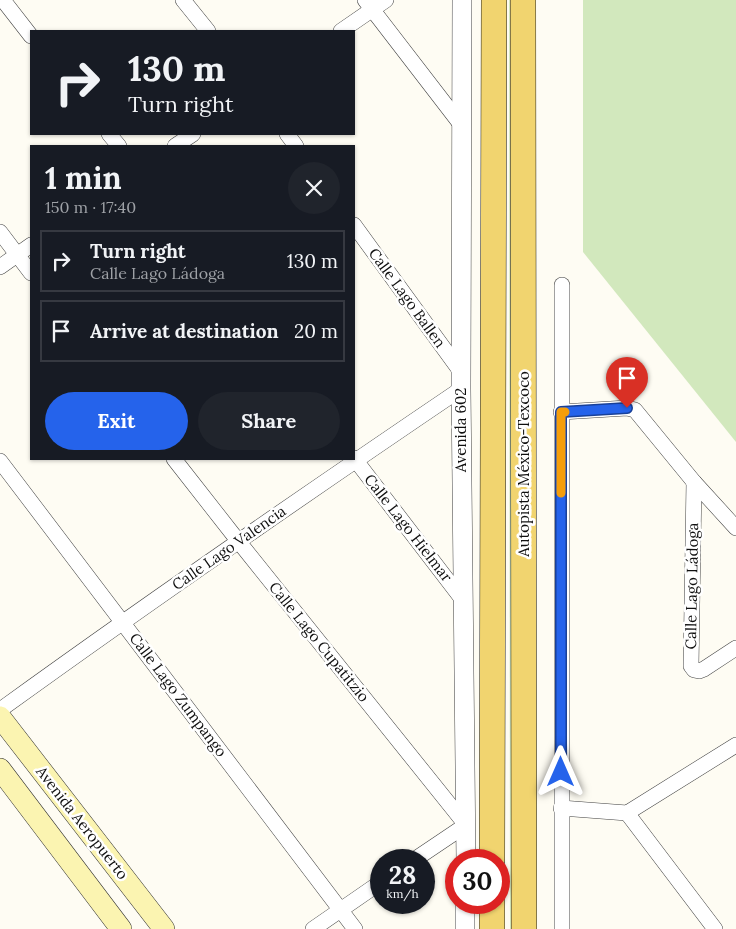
<!DOCTYPE html>
<html lang="en">
<head>
<meta charset="utf-8">
<style>
  :root { --surface:#171b24; --page:#20242c; --text:#f1f3f6; --muted:#9ea1a6; --line:#363941; --accent:#2563eb }
  body { margin:0; font-family:Lora,serif; background:var(--page); color:var(--text); height:100vh; display:flex; flex-direction:column; font-size:19px; white-space:nowrap }
  * { box-sizing:border-box; margin:0 }
  p { font-size:16px; color:var(--muted) }
  .icon { flex:none; width:28px; height:28px; fill:none; stroke:currentColor; stroke-width:2; stroke-linecap:round; stroke-linejoin:round }
  .map { position:relative; flex:1; overflow:hidden }
  .sheet { position:absolute; left:30px; top:145px; width:325px; height:315px; display:flex; flex-direction:column; background:var(--surface); border-radius:0px; box-shadow:0 1px 4px #0004 }
  .sheet>* { flex:none }
  .hud { position:absolute; left:30px; top:30px; width:325px; height:105px; border-radius:0px; box-shadow:0 1px 4px #0004; background:#171b24; color:var(--text); overflow:hidden }
  .speed { position:absolute; left:370px; top:849px; display:flex; gap:10px; font-size:25px; font-weight:700; text-align:center }
  .speed>* { display:grid; place-content:center; width:65px; height:65px; border-radius:50%; background:var(--surface); box-shadow:0 1px 4px #0004; line-height:1 }
  .speed small { font-size:12px; font-weight:400 }
  .speed .limit { border:8px solid #d22; background:#fff; color:#111 }
  .pin { position:absolute; display:grid; place-items:center; width:42px; height:42px; color:#fff; margin:-51px -21px; border-radius:50% 50% 50% 0; rotate:-45deg; box-shadow:0 0 5px #0007 }
  .pin .icon { rotate:45deg }
  .me { position:absolute; width:55px; margin:-28px; rotate:0deg; stroke-linejoin:round; filter:drop-shadow(0 0 4px #0008) }
  .turn { display:flex; align-items:center; gap:18px; height:105px; padding:0 15px; font-size:22px }
  .turn .icon { width:65px; height:65px; stroke-width:2.5 }
  .turn b { display:block; font-size:35px; line-height:42px }
  .round { display:grid; place-items:center; flex:none; width:52px; height:52px; border-radius:26px; background:var(--page) }
  .summary { display:flex; align-items:center; justify-content:space-between; height:85px; padding:0 15px }
  h1 { font-size:30px; font-weight:700; line-height:38px }
  .primary-button { display:flex; gap:10px; margin-top:auto; padding:10px 15px }
  .primary-button a { flex:1; height:58px; border-radius:30px; background:var(--accent); color:#fff; font-size:20px; font-weight:700; line-height:58px; text-align:center }
  .primary-button a+a { background:var(--page); color:var(--text) }
  ul { padding:0; list-style:none }
  li { display:flex; align-items:center; gap:15px; height:62px; margin:0 10px 8px; padding:0 5px; border:2px solid var(--line); border-radius:0px }
  li div { flex:1 }
  li b { display:block; font-size:19px }
  li em { font-style:normal }
  .map>svg:first-child { display:block }
  .green { fill:#d2e8bd }
  .lines { fill:none; stroke-linecap:round; stroke-linejoin:round }
  .minor-casing { stroke:#424242; stroke-width:16 }
  .tertiary-casing { stroke:#424242; stroke-width:20 }
  .secondary-casing { stroke:#313131; stroke-width:22 }
  .primary-casing { stroke:#202020; stroke-width:26 }
  .minor { stroke:#fff; stroke-width:15 }
  .tertiary { stroke:#fff; stroke-width:19 }
  .secondary { stroke:#fbf4b1; stroke-width:21 }
  .primary { stroke:#f1d46f; stroke-width:25 }
  .route-casing { stroke:#184099; stroke-width:12 }
  .route { stroke:#2563eb; stroke-width:9 }
  .slow { stroke:#f59e0b; stroke-width:9 }
  .labels { text-anchor:middle; stroke-width:5; stroke-linejoin:round; paint-order:stroke }
  .street-label { font-size:15px; fill:#0f0f0f; stroke:#fff }
</style>
</head>
<body>
<div class="map">
<svg width="736" height="929" viewBox="0 0 736 929">
  <rect width="100%" height="100%" fill="#fefcf3"/>
  <g class="green">
    <polygon points="509,0 515,0 514,929 510,929"/>
    <polygon points="583,0 736,0 736,442 583,252"/>
  </g>
  <g class="lines">
    <g class="minor-casing">
      <g id="minor">
        <polyline points="3,0 31,36"/>
        <polyline points="183,0 208,31"/>
        <polyline points="365,0 462,126"/>
        <polyline points="341,31 386,0"/>
        <polyline points="109,134 119,146"/>
        <polyline points="287,134 296,146"/>
        <polyline points="175,146 193,134"/>
        <polyline points="354,225 461,372"/>
        <polyline points="0,232 31,273"/>
        <polyline points="0,267 31,245"/>
        <polyline points="561,412 627,408 635,410 694,482 736,528"/>
        <polyline points="354,458 462,599"/>
        <polyline points="174,459 239,542 466,825 414,860"/>
        <polyline points="0,461 355,929"/>
        <polyline points="694,482 691,666 694,670 699,671 704,669 736,648"/>
        <path d="M0,710C152,600 306,494 461,389"/>
        <polyline points="561,808 627,813 736,745"/>
        <polyline points="627,813 715,929"/>
        <polyline points="313,929 381,882"/>
        <polyline points="562,929 562,285"/>
      </g>
    </g>
    <g class="tertiary-casing">
      <g id="tertiary">
        <polyline points="462,0 461,389 466,860"/>
        <polyline points="465,929 465,902"/>
      </g>
    </g>
    <g class="secondary-casing">
      <g id="secondary">
        <polyline points="0,717 164,929"/>
        <polyline points="0,769 121,929"/>
      </g>
    </g>
    <g class="primary-casing">
      <g id="primary">
        <polyline points="523,0 524,929"/>
        <polyline points="492,860 494,0"/>
        <polyline points="492,929 492,902"/>
      </g>
    </g>
    <use href="#minor" class="minor"/>
    <use href="#tertiary" class="tertiary"/>
    <use href="#secondary" class="secondary"/>
    <use href="#primary" class="primary"/>
  </g>
  <g class="lines">
    <g class="route-casing">
      <polyline id="route" points="561,772 561,412 627,408"/>
    </g>
    <use href="#route" class="route"/>
    <polyline class="slow" points="561,493 561,412 565,412"/>
  </g>
  <g class="labels">
    <g class="street-label">
      <text transform="translate(407 298) rotate(54)" y="5">Calle Lago Ballen</text>
      <text transform="translate(461 430) rotate(-90)" y="5">Avenida 602</text>
      <text transform="translate(524 464) rotate(-90)" y="5">Autopista México-Texcoco</text>
      <text transform="translate(408 528) rotate(52)" y="5">Calle Lago Hielmar</text>
      <text transform="translate(229 548) rotate(-35)" y="5">Calle Lago Valencia</text>
      <text transform="translate(692 586) rotate(-89)" y="5">Calle Lago Ládoga</text>
      <text transform="translate(319 642) rotate(51)" y="5">Calle Lago Cupatitzio</text>
      <text transform="translate(178 695) rotate(53)" y="5">Calle Lago Zumpango</text>
      <text transform="translate(82 823) rotate(52)" y="5">Avenida Aeropuerto</text>
    </g>
  </g>
</svg>
<div class="speed"><div>28<small>km/h</small></div><div class="limit">30</div></div>
<div class="pin" style="left:627px;top:408px;background:#d93025"><svg class="icon" aria-label="arrive" viewBox="0 0 24 24"><path d="M6 21V4h12l-3 4 3 4H6"/></svg></div>
<svg class="me" style="left:561px;top:772px" viewBox="-20 -20 40 40"><path d="M0-17L14 15 0 8-14 15z" fill="#2563eb" stroke="#fff" stroke-width="4"/></svg>
<div class="hud">
<div class="turn"><svg class="icon" aria-label="right" viewBox="0 0 24 24"><path d="M7 20v-9h11M14 6l5 5-5 5"/></svg><div><b>130 m</b>Turn right</div></div>
</div>
<section class="sheet">
<div class="summary"><div><h1>1 min</h1><p>150 m · 17:40</p></div><a class="round"><svg class="icon" aria-label="close" viewBox="0 0 24 24"><path d="M6 6l12 12M18 6L6 18"/></svg></a></div>
<ul>
<li><svg class="icon" aria-label="right" viewBox="0 0 24 24"><path d="M7 20v-9h11M14 6l5 5-5 5"/></svg><div><b>Turn right</b><p>Calle Lago Ládoga</p></div><em>130 m</em></li>
<li><svg class="icon" aria-label="arrive" viewBox="0 0 24 24"><path d="M6 21V4h12l-3 4 3 4H6"/></svg><div><b>Arrive at destination</b></div><em>20 m</em></li>
</ul>
<div class="primary-button"><a>Exit</a><a>Share</a></div>
</section>
</div>
</body>
</html>
